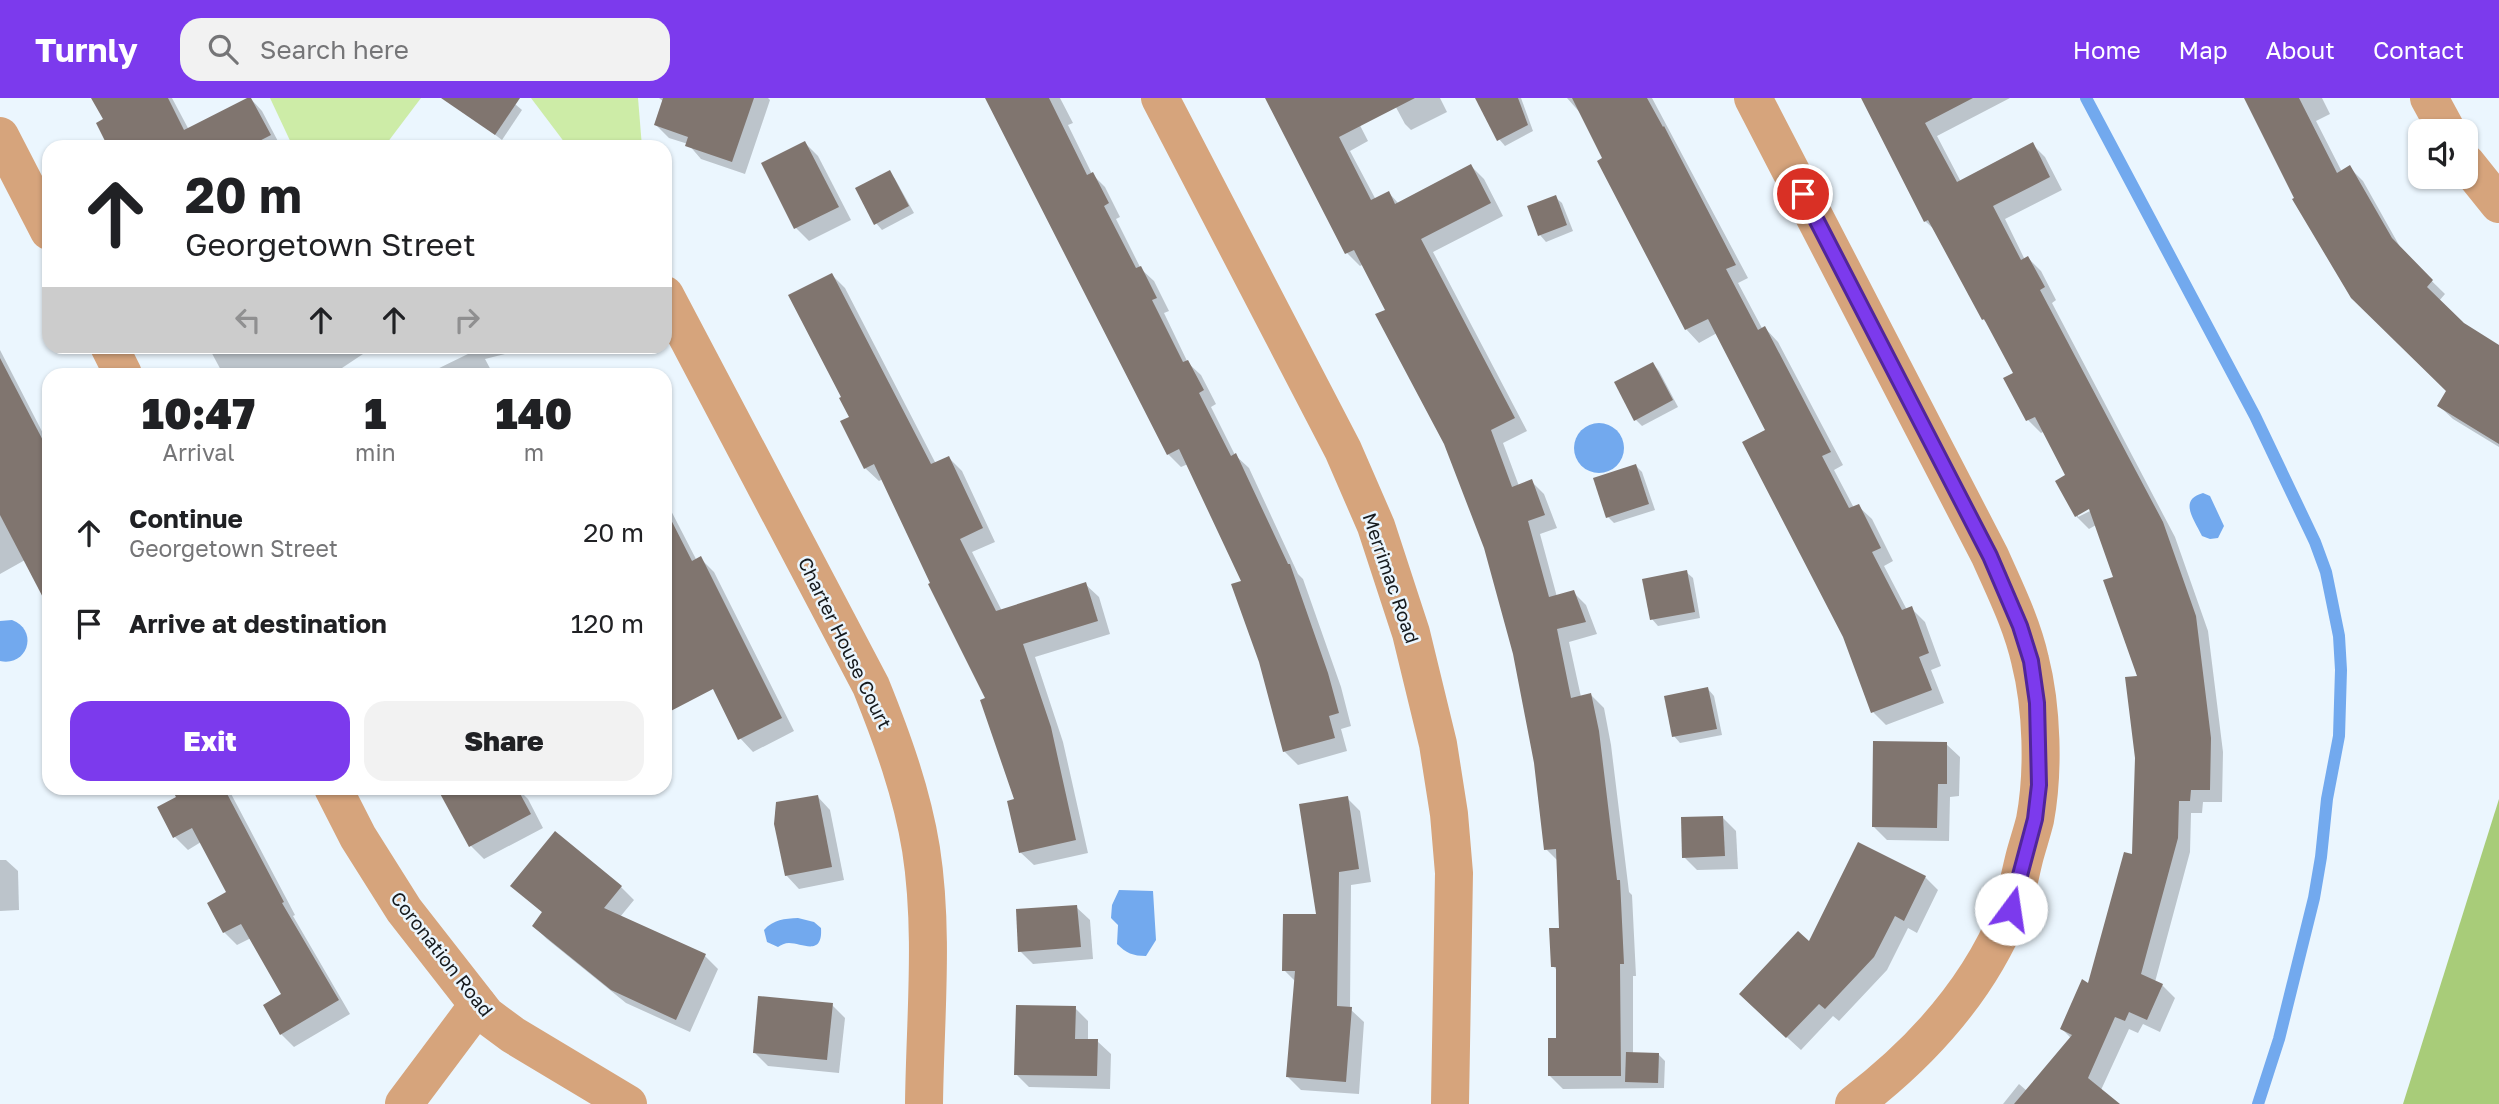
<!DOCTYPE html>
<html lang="en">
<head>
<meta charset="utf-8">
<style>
  :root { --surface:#fff; --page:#f2f2f2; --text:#202124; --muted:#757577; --accent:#7c3aed }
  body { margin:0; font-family:"Golos Text",sans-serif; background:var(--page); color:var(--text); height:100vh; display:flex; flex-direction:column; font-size:26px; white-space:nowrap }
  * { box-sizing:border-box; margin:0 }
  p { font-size:23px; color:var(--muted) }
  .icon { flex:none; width:38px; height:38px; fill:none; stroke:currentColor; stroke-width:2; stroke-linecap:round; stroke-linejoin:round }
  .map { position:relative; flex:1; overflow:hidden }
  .details { position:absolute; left:42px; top:270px; width:630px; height:427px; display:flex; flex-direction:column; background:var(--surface); border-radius:21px; box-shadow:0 2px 5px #0004 }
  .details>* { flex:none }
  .top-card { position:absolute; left:42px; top:42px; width:630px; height:214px; border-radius:21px; box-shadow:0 2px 5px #0004; background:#fff; color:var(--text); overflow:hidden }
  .controls { position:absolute; left:2408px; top:21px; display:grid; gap:14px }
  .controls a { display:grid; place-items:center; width:70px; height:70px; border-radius:14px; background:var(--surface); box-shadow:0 2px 5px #0004; font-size:35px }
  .pin { position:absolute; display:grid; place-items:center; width:60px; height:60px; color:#fff; margin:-30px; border:4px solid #fff; border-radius:50%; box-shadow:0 2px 7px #0007 }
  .me { position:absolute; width:77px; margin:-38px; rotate:14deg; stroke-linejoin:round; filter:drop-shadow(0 0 5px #0008) }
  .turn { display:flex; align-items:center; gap:24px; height:147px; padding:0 28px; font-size:32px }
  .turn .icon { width:91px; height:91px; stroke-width:2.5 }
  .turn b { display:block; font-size:49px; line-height:60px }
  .lanes { display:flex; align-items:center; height:66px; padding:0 28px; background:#0003; justify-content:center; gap:35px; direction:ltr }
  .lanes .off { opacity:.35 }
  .eta { display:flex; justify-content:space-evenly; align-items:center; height:119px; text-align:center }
  .eta b { font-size:42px; font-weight:800; line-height:49px }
  .button { display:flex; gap:14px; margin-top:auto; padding:14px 28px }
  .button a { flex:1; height:80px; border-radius:21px; background:var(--accent); color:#fff; font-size:28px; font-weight:800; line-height:80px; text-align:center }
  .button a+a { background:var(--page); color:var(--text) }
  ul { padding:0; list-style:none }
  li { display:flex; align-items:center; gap:21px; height:91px; padding:0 28px }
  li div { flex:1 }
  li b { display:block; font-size:26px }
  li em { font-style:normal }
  header { display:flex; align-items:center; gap:42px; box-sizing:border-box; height:98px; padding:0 35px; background:var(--accent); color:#fff }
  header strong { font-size:33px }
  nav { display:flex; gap:38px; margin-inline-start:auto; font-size:24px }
  .search { width:490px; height:63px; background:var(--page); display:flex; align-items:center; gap:18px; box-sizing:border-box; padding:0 24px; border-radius:21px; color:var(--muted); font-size:26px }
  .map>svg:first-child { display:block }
  .green { fill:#cdeca7 }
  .forest { fill:#a8cc79 }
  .water { fill:#72a9ee }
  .shadow { fill:#0003; fill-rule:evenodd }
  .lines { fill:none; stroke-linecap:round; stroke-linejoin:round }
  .stream { stroke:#72a9ee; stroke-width:12 }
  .building { fill:#80756f }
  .minor { stroke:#d6a47c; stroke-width:38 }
  .route-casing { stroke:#51269a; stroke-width:18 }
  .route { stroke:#7c3aed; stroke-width:12 }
  .labels { text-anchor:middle; stroke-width:5; stroke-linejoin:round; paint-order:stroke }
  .street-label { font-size:19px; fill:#161a1d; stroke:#ebf6fe }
</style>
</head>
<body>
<header>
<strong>Turnly</strong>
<div class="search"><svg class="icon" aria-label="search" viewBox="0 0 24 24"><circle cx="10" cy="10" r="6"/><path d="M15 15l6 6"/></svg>Search here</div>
<nav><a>Home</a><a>Map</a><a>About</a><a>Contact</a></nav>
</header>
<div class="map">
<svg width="2499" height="1006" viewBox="0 0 2499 1006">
  <rect width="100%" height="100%" fill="#ebf6fe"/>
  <g class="green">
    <polygon points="270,0 421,0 384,49 293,49"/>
    <polygon points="531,0 638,0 642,49 568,49"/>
  </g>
  <polygon class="forest" points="2499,701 2499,1006 2403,1006"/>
  <g class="water">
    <circle cx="1599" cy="350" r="25"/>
    <path d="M2203,395L2210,398L2224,428L2218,440L2210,441L2202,438C2194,421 2178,402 2203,395Z"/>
    <path d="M12,522C39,532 28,569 0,563V523Z"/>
    <path d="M1119,792L1153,793L1156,842L1146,858C1133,858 1126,855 1117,846L1118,827L1111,820L1112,807Z"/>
    <path d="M798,820L814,824L821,830C823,859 802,845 789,845C785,845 781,847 778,849L767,844L764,832C774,821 784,821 798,820Z"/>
  </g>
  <g class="shadow">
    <polygon points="93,0 172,0 189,32 250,0 262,13 281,49 110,49 106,22"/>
    <polygon points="475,0 508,0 522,12 502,42 465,14"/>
    <polygon points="659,0 768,0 770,2 745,76 701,61 688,46 669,40 656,27 664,4"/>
    <polygon points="991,0 1060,0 1073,25 1068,27 1092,76 1105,89 1120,119 1116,121 1141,171 1154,183 1169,213 1164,215 1188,265 1201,277 1216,306 1211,309 1235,357 1249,370 1298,476 1303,481 1341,589 1351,628 1341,631 1347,653 1298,667 1284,653 1243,484 1188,366 1181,369 1168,356"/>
    <polygon points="1268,0 1346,0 1368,43 1350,53 1376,102 1389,95 1399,106 1471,68 1484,81 1503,118 1433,154 1527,333 1503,345 1519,388 1531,383 1544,396 1557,430 1540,436 1557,499 1573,494 1586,507 1597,536 1569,544 1581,599 1591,597 1604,610 1611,647 1629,794 1632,797 1636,878 1633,878 1633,956 1658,956 1665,963 1664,990 1563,991 1550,978 1558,941 1558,873 1553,868 1561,831 1558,763 1546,751 1536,665 1515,556 1486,450 1445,345 1387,212 1364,166 1360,168 1347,155"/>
    <polygon points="1391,0 1440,0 1447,14 1411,32 1405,26"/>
    <polygon points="1488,0 1521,0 1533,33 1505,48 1499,41"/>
    <polygon points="1567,0 1652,0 1748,180 1738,185 1763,232 1765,230 1778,244 1843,367 1834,372 1854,410 1858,408 1872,421 1893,463 1884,468 1907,512 1911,510 1925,524 1941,568 1931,572 1944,605 1886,627 1873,614 1768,332 1717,235 1699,245 1686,231 1583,18"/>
    <path d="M1863,0H2010L1937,38L1961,84L2032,46L2045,59L2062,92L2005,121L2025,162L2028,160L2041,173L2056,202L2052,205L2175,439L2208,533L2223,654L2222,704H2203L2202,715H2191L2190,754L2155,884L2162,887L2175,900L2160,934L2143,926L2138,935L2129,931L2101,992L2115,1006H2003L2019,986L2027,993L2071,940L2062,931L2089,887L2134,759L2139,579L2116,480L2096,427L2089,431L2076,418L2068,377L2045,333L2041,335L2028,322L2005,281L2015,275L1990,228L1983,221L1937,134L1925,123ZM2096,406L2098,409L2078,419V415Z"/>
    <polygon points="2245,0 2322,0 2330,16 2316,23 2342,74 2350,70 2363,83 2404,156 2445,196 2439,203 2463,227 2499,249 2499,349 2453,321 2439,308 2448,293"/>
    <polygon points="805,45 818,58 851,122 809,143 796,130"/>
    <polygon points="889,74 895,81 914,115 882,132 876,125"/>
    <polygon points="1555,99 1562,105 1573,133 1546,144 1540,137"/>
    <polygon points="832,177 845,190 936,366 949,360 962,373 995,444 972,454 1002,513 1085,486 1099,499 1110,536 1035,559 1063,644 1088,755 1034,767 1020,754 1016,703 988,601 883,381 879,383 865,370 851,320"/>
    <polygon points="208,248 375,248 333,276 223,276"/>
    <polygon points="467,248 538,248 485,261 493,276 427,276 472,254"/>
    <polygon points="0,252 49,347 49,501 25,462 0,476"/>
    <polygon points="1653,266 1659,273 1678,309 1642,328 1636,322"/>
    <polygon points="1636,368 1642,374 1655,412 1614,425 1608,419"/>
    <polygon points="665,401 697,463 701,461 714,474 794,633 753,654 740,640 665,492"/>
    <polygon points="1686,474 1693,480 1700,520 1658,528 1652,521"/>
    <polygon points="1708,591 1714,598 1722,637 1680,645 1674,638"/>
    <polygon points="1946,646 1960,659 1959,698 1950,699 1949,743 1887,742 1874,729"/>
    <polygon points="173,690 228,690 295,817 293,818 350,916 294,949 281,936 284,897 251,840 237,847 224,834 228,795 201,744 188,752 175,739 179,700"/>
    <polygon points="440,690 495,690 499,697 517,690 528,701 543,730 484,761 471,748"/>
    <polygon points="817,698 830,712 844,782 799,791 786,777"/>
    <polygon points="1347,700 1360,713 1371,784 1351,787 1350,911 1364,924 1359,996 1301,992 1288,979 1296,884 1284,872 1318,818"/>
    <polygon points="1723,720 1736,733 1738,771 1697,772 1684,759"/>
    <polygon points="0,762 6,762 18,773 19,812 0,813"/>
    <polygon points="1925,779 1938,792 1917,835 1908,830 1887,872 1839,923 1833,918 1801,952 1754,909 1809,846"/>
    <polygon points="513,788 621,789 634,802 620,819 705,858 718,871 690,934 626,905 547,841 534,828 544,816"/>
    <polygon points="1076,809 1090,822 1093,861 1033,866 1020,853"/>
    <polygon points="832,907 845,920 839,975 768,968 755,955"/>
    <polygon points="1075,910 1088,923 1088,943 1097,943 1111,956 1110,991 1029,989 1016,976"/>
  </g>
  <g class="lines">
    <polyline class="stream" points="2086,0 2255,318 2315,444 2326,474 2339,538 2341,572 2339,638 2327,701 2321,759 2314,800 2279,941 2258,1006"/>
  </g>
  <g class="building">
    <polygon points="91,0 168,0 184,32 247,0 251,0 271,37 248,49 108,49 96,25 103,21"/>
    <polygon points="441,0 520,0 495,37"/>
    <polygon points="663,0 754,0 732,64 685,48 688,39 654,27"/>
    <polygon points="985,0 1049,0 1087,77 1093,74 1109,105 1104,108 1136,170 1141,168 1157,200 1152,202 1183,264 1188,262 1204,292 1199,295 1231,358 1236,355 1288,466 1290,466 1328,575 1339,615 1329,618 1335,640 1283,654 1259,564 1231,486 1241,483 1179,351 1167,357"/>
    <polygon points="1265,0 1415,0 1339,39 1371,102 1389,93 1395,106 1471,66 1491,105 1421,141 1515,320 1491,332 1512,389 1532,381 1545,417 1528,423 1549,499 1574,492 1586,524 1557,531 1571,600 1591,595 1599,633 1617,782 1620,782 1624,866 1620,866 1621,978 1548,978 1548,940 1556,940 1556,869 1551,869 1549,830 1559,830 1556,751 1544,752 1534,665 1513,556 1484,450 1444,346 1375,216 1385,212 1354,152 1345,156"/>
    <polygon points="1475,0 1518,0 1528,27 1497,43"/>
    <polygon points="1572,0 1647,0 1663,29 1664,28 1736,167 1726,171 1758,232 1765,228 1831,354 1822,358 1849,410 1859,406 1881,450 1872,454 1902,512 1912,508 1929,555 1919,559 1932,592 1871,615 1843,539 1742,344 1765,332 1708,221 1685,232 1597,63 1602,60"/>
    <polygon points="1861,0 1973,0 1925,25 1957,84 2033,44 2050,79 1993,108 2021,162 2028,158 2045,189 2040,192 2163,424 2196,518 2211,640 2210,692 2191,692 2190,703 2179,703 2178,740 2141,876 2163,886 2147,922 2129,914 2125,923 2115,919 2088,980 2120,1006 2014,1006 2072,937 2060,931 2082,881 2088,885 2124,754 2132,756 2135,660 2125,579 2137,578 2103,482 2113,479 2089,411 2075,419 2055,383 2065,377 2035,319 2026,323 2003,280 2013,275 1984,221 1982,222 1928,122 1924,124"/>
    <polygon points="2244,0 2299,0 2337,75 2350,67 2392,140 2433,182 2427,189 2464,225 2499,247 2499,346 2437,308 2446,293 2351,200 2292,101 2294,100"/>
    <polygon points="805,43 839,109 794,131 761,65"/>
    <polygon points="890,72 909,108 874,127 855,90"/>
    <polygon points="1556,97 1567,127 1538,138 1527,108"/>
    <polygon points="832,175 931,366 949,358 983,430 960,441 996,513 1086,484 1098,523 1023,546 1051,629 1076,742 1019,755 1007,703 1014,701 980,602 985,600 928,486 930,485 874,366 864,371 840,323 849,319 839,300 841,299 788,197"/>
    <polygon points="0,260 49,354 49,511 0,417"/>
    <polygon points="1653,264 1673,302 1634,323 1614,284"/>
    <polygon points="1636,366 1649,406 1606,420 1593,380"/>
    <polygon points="665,410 692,463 701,458 782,620 738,642 713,591 665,616"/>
    <polygon points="1687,472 1695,514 1650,522 1642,481"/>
    <polygon points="1708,589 1717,631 1672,639 1664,598"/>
    <polygon points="1873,643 1947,644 1947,686 1938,686 1937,730 1872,729"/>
    <polygon points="171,690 224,690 284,804 282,805 339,902 280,937 263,907 281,896 241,826 223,835 207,805 226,794 192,730 173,740 157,709 176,699"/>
    <polygon points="437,690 517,690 531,716 469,749"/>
    <polygon points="818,697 832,769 785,778 774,726 776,704"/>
    <polygon points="1348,698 1359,771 1339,774 1337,908 1352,909 1346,984 1286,979 1295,873 1282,873 1283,816 1316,816 1299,706"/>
    <polygon points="1723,718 1725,758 1682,760 1681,719"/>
    <polygon points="555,733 622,788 604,810 706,856 676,922 611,892 532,828 542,814 510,788"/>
    <polygon points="1858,744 1926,778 1904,823 1895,818 1874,859 1825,911 1819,906 1786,940 1739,896 1798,833 1809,843"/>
    <polygon points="1077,807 1081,849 1018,854 1016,811"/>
    <polygon points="758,898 833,905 827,962 753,955"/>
    <polygon points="1016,907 1076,908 1075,941 1098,941 1097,978 1014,977"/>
    <polygon points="1626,954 1659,955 1658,985 1625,984"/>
  </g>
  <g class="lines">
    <g class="minor">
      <polyline points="1160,0 1343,352 1376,428 1411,535 1438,646 1449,716 1454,775 1450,1006"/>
      <path d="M1753,0L1990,458C2005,492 2022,526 2030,562C2042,609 2044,674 2035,722C2032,734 2028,746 2025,757C2020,776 2017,796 2010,814C1978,893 1921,955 1854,1006"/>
      <polyline points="2429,0 2447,33"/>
      <polyline points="0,38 49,133"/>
      <polyline points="2466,65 2499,106"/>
      <path d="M665,197L871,588C892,640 912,695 921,751C934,834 925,922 924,1006"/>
      <polyline points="109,248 123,276"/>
      <polyline points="333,690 358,739 404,812 486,917 513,937 628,1006"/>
      <polyline points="404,1006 478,907"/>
    </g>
  </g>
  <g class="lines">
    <g class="route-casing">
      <polyline id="route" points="1803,96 1990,458 2020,528 2031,563 2037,605 2039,687 2035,721 2011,811"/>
    </g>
    <use href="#route" class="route"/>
  </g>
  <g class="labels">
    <g class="street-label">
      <text transform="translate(1391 480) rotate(71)" y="7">Merrimac Road</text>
      <text transform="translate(845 545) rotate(64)" y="7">Charter House Court</text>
      <text transform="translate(442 856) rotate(52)" y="7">Coronation Road</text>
    </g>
  </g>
</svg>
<div class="controls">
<a><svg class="icon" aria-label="sound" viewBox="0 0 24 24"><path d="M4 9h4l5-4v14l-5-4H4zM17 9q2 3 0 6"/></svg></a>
</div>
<div class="pin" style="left:1803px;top:96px;background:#d93025"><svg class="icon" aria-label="arrive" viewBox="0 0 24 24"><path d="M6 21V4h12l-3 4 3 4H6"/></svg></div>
<svg class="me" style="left:2011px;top:811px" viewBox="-20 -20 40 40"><circle r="19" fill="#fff"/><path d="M0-13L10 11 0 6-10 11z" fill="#7c3aed"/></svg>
<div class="top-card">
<div class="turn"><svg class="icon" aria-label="ahead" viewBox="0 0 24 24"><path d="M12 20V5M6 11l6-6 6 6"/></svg><div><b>20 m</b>Georgetown Street</div></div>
<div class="lanes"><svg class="icon off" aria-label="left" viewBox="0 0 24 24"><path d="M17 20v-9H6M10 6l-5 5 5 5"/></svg><svg class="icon" aria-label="ahead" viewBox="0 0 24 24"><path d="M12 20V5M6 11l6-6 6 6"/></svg><svg class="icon" aria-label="ahead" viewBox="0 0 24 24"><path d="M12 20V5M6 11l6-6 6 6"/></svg><svg class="icon off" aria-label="right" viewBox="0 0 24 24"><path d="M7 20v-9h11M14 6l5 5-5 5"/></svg></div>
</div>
<section class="details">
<div class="eta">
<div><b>10:47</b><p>Arrival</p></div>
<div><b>1</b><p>min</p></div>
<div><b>140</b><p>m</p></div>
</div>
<ul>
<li><svg class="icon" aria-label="ahead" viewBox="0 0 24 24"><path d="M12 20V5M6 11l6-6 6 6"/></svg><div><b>Continue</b><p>Georgetown Street</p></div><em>20 m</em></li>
<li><svg class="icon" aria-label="arrive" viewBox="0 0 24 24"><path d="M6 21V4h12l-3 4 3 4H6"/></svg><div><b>Arrive at destination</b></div><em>120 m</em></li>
</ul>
<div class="button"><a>Exit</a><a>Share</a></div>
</section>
</div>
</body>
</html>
